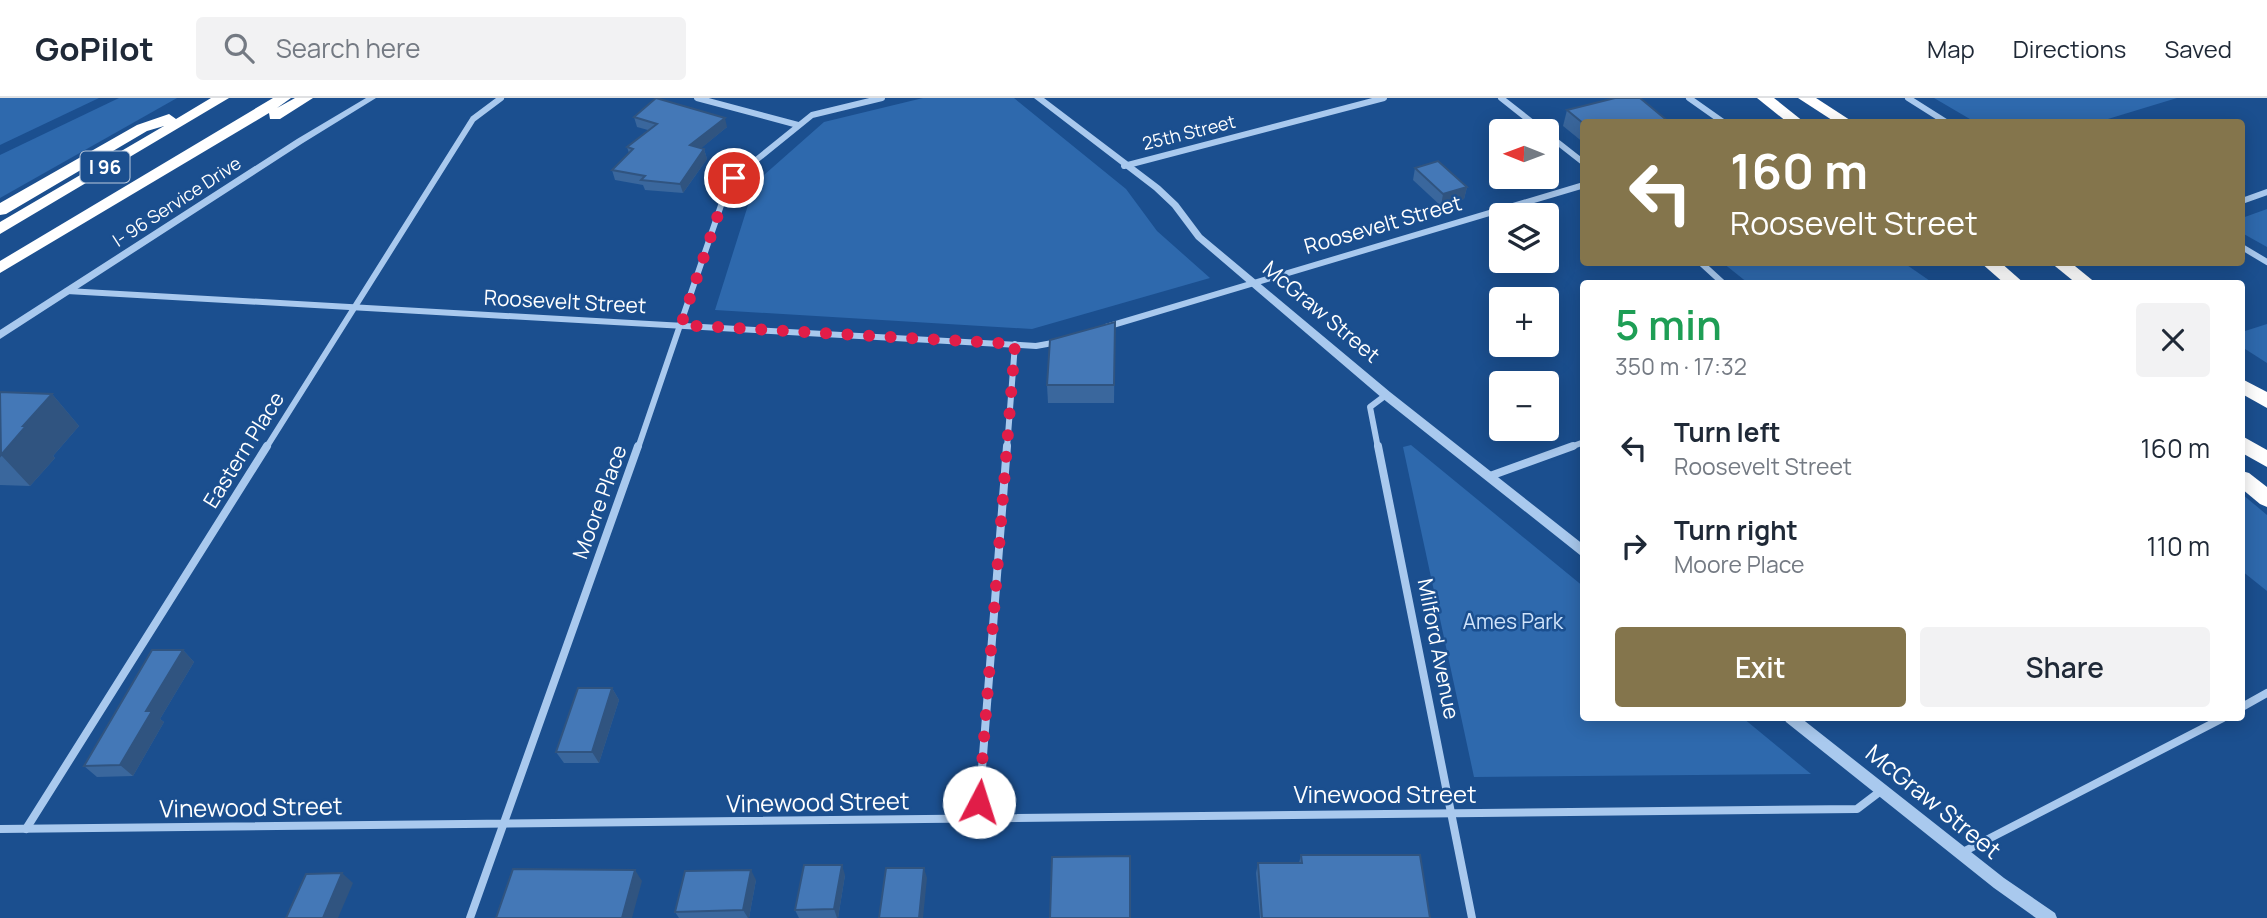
<!DOCTYPE html>
<html lang="en">
<head>
<meta charset="utf-8">
<style>
  :root { --surface:#fff; --page:#f2f2f3; --text:#1f2937; --muted:#747a83; --line:#e0e1e3; --accent:#84754c }
  body { margin:0; font-family:Manrope,sans-serif; background:var(--page); color:var(--text); height:100vh; display:flex; flex-direction:column; font-size:26px; white-space:nowrap }
  * { box-sizing:border-box; margin:0 }
  p { font-size:23px; color:var(--muted) }
  .icon { flex:none; width:38px; height:38px; fill:none; stroke:currentColor; stroke-width:2; stroke-linecap:round; stroke-linejoin:round }
  .map { position:relative; flex:1; overflow:hidden }
  .drawer { position:absolute; left:1580px; top:182px; width:665px; height:441px; display:flex; flex-direction:column; background:var(--surface); border-radius:7px; box-shadow:0 4px 18px #0003 }
  .drawer>* { flex:none }
  .hud { position:absolute; left:1580px; top:21px; width:665px; height:147px; border-radius:7px; box-shadow:0 4px 18px #0003; background:#84754c; color:#fff; overflow:hidden }
  .needle { width:46px; rotate:271deg }
  .fabs { position:absolute; left:1489px; top:21px; display:grid; gap:14px }
  .fabs a { display:grid; place-items:center; width:70px; height:70px; border-radius:7px; background:var(--surface); box-shadow:0 4px 18px #0003; font-size:35px }
  .pin { position:absolute; display:grid; place-items:center; width:60px; height:60px; color:#fff; margin:-30px; border:4px solid #fff; border-radius:50%; box-shadow:0 2px 7px #0007 }
  .me { position:absolute; width:77px; margin:-38px; rotate:5deg; stroke-linejoin:round; filter:drop-shadow(0 0 5px #0008) }
  .turn { display:flex; align-items:center; gap:24px; height:147px; padding:0 35px; font-size:32px }
  .turn .icon { width:91px; height:91px; stroke-width:2.5 }
  .turn b { display:block; font-size:49px; line-height:60px }
  .round { display:grid; place-items:center; flex:none; width:74px; height:74px; border-radius:7px; background:var(--page) }
  .overview { display:flex; align-items:center; justify-content:space-between; height:119px; padding:0 35px }
  h1 { font-size:42px; font-weight:600; line-height:52px; color:#1e9e55 }
  .cta { display:flex; gap:14px; margin-top:auto; padding:14px 35px }
  .cta a { flex:1; height:80px; border-radius:7px; background:var(--accent); color:#fff; font-size:28px; font-weight:600; line-height:80px; text-align:center }
  .cta a+a { background:var(--page); color:var(--text) }
  ul { padding:0; list-style:none }
  li { display:flex; align-items:center; gap:21px; height:98px; padding:0 35px }
  li div { flex:1 }
  li b { display:block; font-size:26px }
  li em { font-style:normal }
  header { display:flex; align-items:center; gap:42px; box-sizing:border-box; height:98px; padding:0 35px; background:var(--surface); border-bottom:2px solid var(--line) }
  header strong { font-size:33px }
  nav { display:flex; gap:38px; margin-inline-start:auto; font-size:24px }
  .search { width:490px; height:63px; background:var(--page); display:flex; align-items:center; gap:18px; box-sizing:border-box; padding:0 24px; border-radius:7px; color:var(--muted); font-size:26px }
  .map>svg:first-child { display:block }
  .green { fill:#2e69ad }
  .lines { fill:none; stroke-linecap:round; stroke-linejoin:round }
  .minor-far1 { stroke:#a9c9ee; stroke-width:6 }
  .minor { stroke:#a9c9ee; stroke-width:8 }
  .tertiary { fill:#a9c9ee; fill-rule:evenodd }
  .motorway { fill:#fff; fill-rule:evenodd }
  .wall { fill:#3a679d }
  .shaded-wall { fill:#305480 }
  .building { fill:#4478b7; stroke:#305480; stroke-width:2 }
  .route { stroke:#e11d48; stroke-width:12; stroke-dasharray:0 21.6 }
  .labels { text-anchor:middle; stroke-width:5; stroke-linejoin:round; paint-order:stroke }
  .far-street-label { font-size:18px; fill:#fff; stroke:#1b4f8f }
  .shield { fill:#1b4f8f; stroke:#bbcadd; stroke-width:2 }
  .shield-label { font-size:19px; font-weight:bold; fill:#fff }
  .street-label { font-size:21px; fill:#fff; stroke:#1b4f8f }
  .park-label { font-size:21px; fill:#cfe3fa; stroke:#1b4f8f }
  .near-street-label { font-size:24px; fill:#fff; stroke:#1b4f8f }
</style>
</head>
<body>
<header>
<strong>GoPilot</strong>
<div class="search"><svg class="icon" aria-label="search" viewBox="0 0 24 24"><circle cx="10" cy="10" r="6"/><path d="M15 15l6 6"/></svg>Search here</div>
<nav><a>Map</a><a>Directions</a><a>Saved</a></nav>
</header>
<div class="map">
<svg width="2267" height="820" viewBox="0 0 2267 820">
  <rect width="100%" height="100%" fill="#1b4f8f"/>
  <g class="green">
    <polygon points="0,0 99,0 0,47"/>
    <polygon points="119,0 177,0 0,100 0,57"/>
    <polygon points="923,0 1014,0 1126,91 1157,133 1210,180 1032,231 715,212 755,85 824,24"/>
    <polygon points="1934,0 2177,0 2098,24 1975,24"/>
    <polygon points="2267,111 2267,149 2242,135 2242,120"/>
    <polygon points="1723,165 1904,165 1933,185 1748,185"/>
    <polygon points="2267,226 2267,265 2242,249 2242,234"/>
    <polygon points="1411,347 1584,489 1584,620 1743,620 1811,676 1474,679 1403,349"/>
    <polygon points="2242,396 2267,417 2267,493 2242,473"/>
  </g>
  <g class="lines">
    <g class="minor-far1">
      <polyline points="697,0 798,27"/>
      <polyline points="1501,0 1543,33"/>
      <polyline points="1689,0 1723,24"/>
      <polyline points="1908,0 1946,24"/>
      <polyline points="1547,36 1584,65"/>
      <polyline points="1124,68 1384,0"/>
      <polyline points="2242,103 2267,94"/>
      <polyline points="2242,149 2267,164"/>
      <polyline points="1700,164 1724,186"/>
      <polyline points="67,193 1036,248 1058,244"/>
      <polyline points="1106,229 1584,87"/>
      <polyline points="266,350 473,21 501,0"/>
      <polyline points="638,350 729,84 812,17 882,0"/>
      <polyline points="1007,350 1015,246"/>
      <polyline points="1378,350 1370,309 1386,297"/>
      <polyline points="1568,350 1584,344"/>
    </g>
    <g class="minor">
      <polyline points="1378,348 1472,820"/>
      <polyline points="1490,378 1573,348"/>
      <polyline points="2242,609 2267,595"/>
      <polyline points="978,722 1007,348"/>
      <polyline points="0,731 1857,711 1882,692"/>
      <polyline points="26,731 267,348"/>
      <polyline points="1961,755 2223,620"/>
      <polyline points="470,820 638,348"/>
    </g>
    <g class="tertiary">
      <polygon points="366,0 376,0 303,45 0,241 0,232 297,41"/>
      <polygon points="1034,0 1044,0 1160,88 1178,105 1202,137 1390,294 1584,447 1584,459 1580,457 1382,300 1196,141 1172,109 1154,92"/>
      <polygon points="1784,620 1801,620 2004,780 2055,815 2057,820 2036,820 1994,790 1786,624"/>
    </g>
    <g class="motorway">
      <polygon points="211,0 229,0 0,136 0,124 164,28 147,33 6,116 0,117 0,105 137,27 169,16 176,21"/>
      <polygon points="273,0 291,0 277,10 295,0 313,0 280,21 270,21 269,15 0,175 0,163"/>
      <polygon points="1757,0 1774,0 1804,24 1787,24"/>
      <polygon points="1798,0 1816,0 1853,24 1835,24"/>
      <polygon points="1980,164 2000,164 2025,186 2005,186"/>
      <polygon points="2050,164 2070,164 2097,186 2077,186"/>
      <polygon points="2242,281 2267,294 2267,310 2242,296"/>
      <polygon points="2242,338 2267,352 2267,369 2242,355"/>
      <polygon points="2242,373 2249,375 2267,389 2267,409 2260,406 2242,391"/>
    </g>
  </g>
  <g class="wall">
    <polygon points="1567,12 1584,24 1584,45 1563,28"/>
    <polygon points="634,19 727,29 701,50 704,51 707,61 683,95 645,92 643,87 615,82 612,72 629,55 627,49 648,32 637,29"/>
    <polygon points="1415,70 1467,89 1464,101 1441,108 1413,82"/>
    <polygon points="1115,224 1114,305 1048,305 1047,287"/>
    <polygon points="0,294 52,296 79,328 53,358 55,360 30,388 0,387"/>
    <polygon points="183,552 194,564 160,621 164,624 133,678 97,679 84,668"/>
    <polygon points="612,590 619,602 599,665 564,665 556,654"/>
    <polygon points="1301,757 1430,820 1260,820 1256,775 1258,765 1299,765"/>
    <polygon points="845,777 838,820 799,820 795,812"/>
    <polygon points="756,782 749,820 679,820 675,814"/>
  </g>
  <g class="shaded-wall">
    <polygon points="725,20 727,29 693,57 690,47"/>
    <polygon points="704,51 707,61 683,95 680,86"/>
    <polygon points="1467,89 1464,101 1441,108 1443,96"/>
    <polygon points="52,296 79,328 53,358 55,360 30,388 1,357 23,328"/>
    <polygon points="183,552 194,564 160,621 164,624 133,678 120,667 146,613"/>
    <polygon points="612,590 619,602 599,665 592,654"/>
    <polygon points="842,767 845,777 838,820 837,820 834,811"/>
    <polygon points="924,770 927,780 923,820 919,820"/>
    <polygon points="635,772 642,783 632,820 622,820"/>
    <polygon points="751,772 756,782 749,820 748,820 743,812"/>
    <polygon points="342,775 353,785 338,820 323,820"/>
  </g>
  <g class="building">
    <polygon points="656,0 725,20 690,47 704,51 680,86 641,82 645,78 612,72 633,51 627,49 657,26 634,19"/>
    <polygon points="1615,0 1640,0 1669,24 1584,24 1584,26 1567,12"/>
    <polygon points="1438,63 1467,89 1443,96 1415,70"/>
    <polygon points="1115,224 1114,287 1047,287 1050,242"/>
    <polygon points="0,294 52,296 23,328 26,328 1,357"/>
    <polygon points="152,552 183,552 146,613 152,613 120,667 84,668"/>
    <polygon points="578,590 612,590 592,654 556,654"/>
    <polygon points="1301,757 1420,757 1430,820 1262,820 1258,765 1302,765"/>
    <polygon points="1130,758 1130,820 1050,820 1052,759"/>
    <polygon points="804,767 842,767 834,811 795,812"/>
    <polygon points="886,770 924,770 919,820 879,820"/>
    <polygon points="513,771 635,772 622,820 496,820"/>
    <polygon points="751,772 743,812 675,814 685,773"/>
    <polygon points="342,775 323,820 286,820 306,776"/>
  </g>
  <g class="lines">
    <polyline class="route" points="734,80 729,84 681,227 1015,246 979,704"/>
  </g>
  <g class="labels">
    <g class="far-street-label">
      <text transform="translate(1189 35) rotate(-14)" y="6">25th Street</text>
      <text transform="translate(177 104) rotate(-33)" y="6">I- 96 Service Drive</text>
    </g>
    <rect class="shield" x="80.5" y="53.5" width="49" height="31" rx="5"/>
    <g class="shield-label">
      <text x="105" y="76">I 96</text>
    </g>
    <g class="street-label">
      <text transform="translate(1383 127) rotate(-16)" y="7">Roosevelt Street</text>
      <text transform="translate(565 204) rotate(3)" y="7">Roosevelt Street</text>
      <text transform="translate(1321 214) rotate(40)" y="7">McGraw Street</text>
      <text transform="translate(244 352) rotate(-58)" y="7">Eastern Place</text>
      <text transform="translate(600 404) rotate(-70)" y="7">Moore Place</text>
      <text transform="translate(1438 551) rotate(79)" y="7">Milford Avenue</text>
    </g>
    <g class="park-label">
      <text x="1513" y="531">Ames Park</text>
    </g>
    <g class="near-street-label">
      <text x="1385" y="705">Vinewood Street</text>
      <text transform="translate(1933 704) rotate(39)" y="8">McGraw Street</text>
      <text transform="translate(818 705) rotate(-1)" y="8">Vinewood Street</text>
      <text transform="translate(251 710) rotate(-1)" y="8">Vinewood Street</text>
    </g>
  </g>
</svg>
<div class="fabs">
<a><svg class="needle" viewBox="-14 -14 28 28"><path d="M0-13l5 13h-10z" fill="#e53935"/><path d="M0 13l5-13h-10z" fill="#747a83"/></svg></a>
<a><svg class="icon" aria-label="layers" viewBox="0 0 24 24"><path d="M12 4l9 5-9 5-9-5zM3 14l9 5 9-5"/></svg></a>
<a>+</a>
<a>−</a>
</div>
<div class="pin" style="left:734px;top:80px;background:#d93025"><svg class="icon" aria-label="arrive" viewBox="0 0 24 24"><path d="M6 21V4h12l-3 4 3 4H6"/></svg></div>
<svg class="me" style="left:979px;top:704px" viewBox="-20 -20 40 40"><circle r="19" fill="#fff"/><path d="M0-13L10 11 0 6-10 11z" fill="#e11d48"/></svg>
<div class="hud">
<div class="turn"><svg class="icon" aria-label="left" viewBox="0 0 24 24"><path d="M17 20v-9H6M10 6l-5 5 5 5"/></svg><div><b>160 m</b>Roosevelt Street</div></div>
</div>
<section class="drawer">
<div class="overview"><div><h1>5 min</h1><p>350 m · 17:32</p></div><a class="round"><svg class="icon" aria-label="close" viewBox="0 0 24 24"><path d="M6 6l12 12M18 6L6 18"/></svg></a></div>
<ul>
<li><svg class="icon" aria-label="left" viewBox="0 0 24 24"><path d="M17 20v-9H6M10 6l-5 5 5 5"/></svg><div><b>Turn left</b><p>Roosevelt Street</p></div><em>160 m</em></li>
<li><svg class="icon" aria-label="right" viewBox="0 0 24 24"><path d="M7 20v-9h11M14 6l5 5-5 5"/></svg><div><b>Turn right</b><p>Moore Place</p></div><em>110 m</em></li>
</ul>
<div class="cta"><a>Exit</a><a>Share</a></div>
</section>
</div>
</body>
</html>
